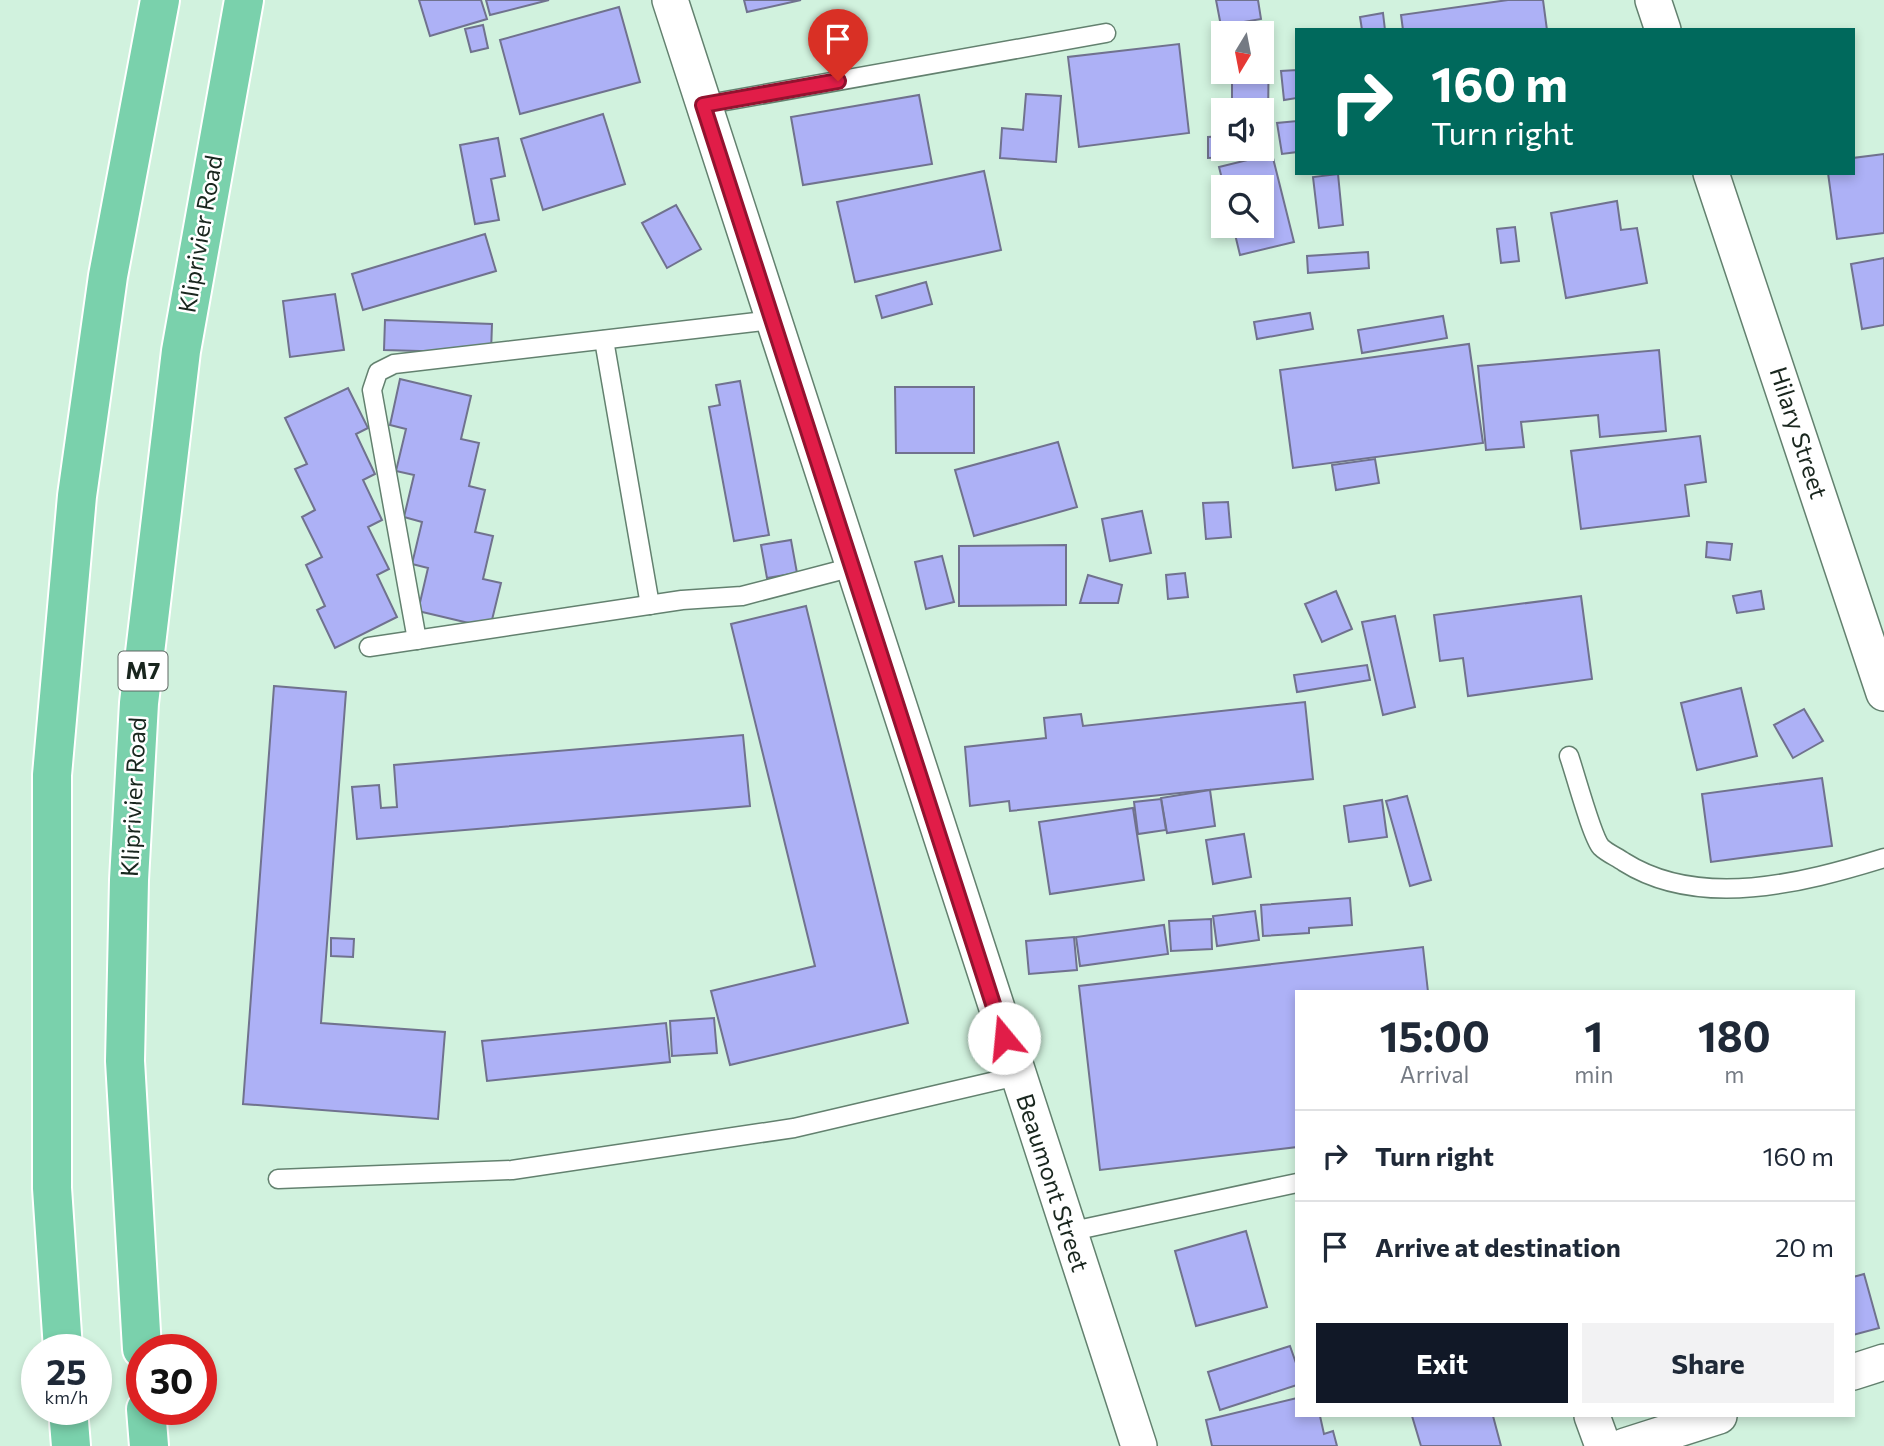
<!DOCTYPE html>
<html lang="en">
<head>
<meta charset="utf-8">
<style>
  :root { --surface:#fff; --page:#f2f2f3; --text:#1f2937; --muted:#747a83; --line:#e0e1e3; --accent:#111827 }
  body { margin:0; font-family:Commissioner,sans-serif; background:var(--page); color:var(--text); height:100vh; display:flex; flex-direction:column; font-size:26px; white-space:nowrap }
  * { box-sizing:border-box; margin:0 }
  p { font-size:23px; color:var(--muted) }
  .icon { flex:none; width:38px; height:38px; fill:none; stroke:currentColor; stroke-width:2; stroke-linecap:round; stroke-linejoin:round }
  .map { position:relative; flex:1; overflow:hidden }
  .drawer { position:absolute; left:1295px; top:990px; width:560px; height:427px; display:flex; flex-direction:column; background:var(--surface); border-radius:0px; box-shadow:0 4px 10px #0003 }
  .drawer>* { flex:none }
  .hud { position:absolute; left:1295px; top:28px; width:560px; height:147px; border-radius:0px; box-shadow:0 4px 10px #0003; background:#00695c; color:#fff; overflow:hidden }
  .needle { width:46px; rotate:190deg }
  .tools { position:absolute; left:1211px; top:21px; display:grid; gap:14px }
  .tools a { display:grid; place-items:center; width:63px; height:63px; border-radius:0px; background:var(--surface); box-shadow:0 4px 10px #0003; font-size:35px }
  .speed { position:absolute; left:21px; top:1334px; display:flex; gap:14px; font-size:35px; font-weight:700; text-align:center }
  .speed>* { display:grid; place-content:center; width:91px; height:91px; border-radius:50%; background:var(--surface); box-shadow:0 4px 10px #0003; line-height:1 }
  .speed small { font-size:18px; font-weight:400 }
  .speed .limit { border:10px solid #d22; background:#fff; color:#111 }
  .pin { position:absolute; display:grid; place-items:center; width:60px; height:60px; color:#fff; margin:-72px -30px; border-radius:50% 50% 50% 0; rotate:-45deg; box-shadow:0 0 7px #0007 }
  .pin .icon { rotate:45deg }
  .me { position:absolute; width:77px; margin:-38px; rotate:343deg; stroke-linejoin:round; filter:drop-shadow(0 0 5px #0008) }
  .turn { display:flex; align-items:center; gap:24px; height:147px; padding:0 21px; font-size:32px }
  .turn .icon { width:91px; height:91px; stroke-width:2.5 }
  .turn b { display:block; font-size:49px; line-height:60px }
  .eta { display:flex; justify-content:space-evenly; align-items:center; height:119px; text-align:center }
  .eta b { font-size:42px; font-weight:700; line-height:49px }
  .action { display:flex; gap:14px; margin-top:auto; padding:14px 21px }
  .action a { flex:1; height:80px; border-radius:0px; background:var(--accent); color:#fff; font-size:28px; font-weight:700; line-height:80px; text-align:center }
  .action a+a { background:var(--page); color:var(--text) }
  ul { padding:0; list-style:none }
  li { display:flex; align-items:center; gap:21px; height:91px; padding:0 21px; border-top:2px solid var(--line) }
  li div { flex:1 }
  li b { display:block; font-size:26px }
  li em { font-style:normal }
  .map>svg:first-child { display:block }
  .building { fill:#adb1f6; stroke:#70728e; stroke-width:2 }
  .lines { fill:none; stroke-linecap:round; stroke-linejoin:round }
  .lane-casing { stroke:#63816f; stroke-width:21 }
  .street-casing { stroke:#63816f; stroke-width:38 }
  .primary-casing { stroke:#fff; stroke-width:42 }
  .lane { stroke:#fff; stroke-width:18 }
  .street { stroke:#fff; stroke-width:35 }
  .primary { stroke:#7ad1ac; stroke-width:38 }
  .route-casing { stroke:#92132f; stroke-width:18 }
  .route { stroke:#e11d48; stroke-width:12 }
  .labels { text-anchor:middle; stroke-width:5; stroke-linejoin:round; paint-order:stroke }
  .shield { fill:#fff; stroke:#5e6762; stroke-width:2 }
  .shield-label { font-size:23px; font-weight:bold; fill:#19261e }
  .street-label { font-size:24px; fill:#19261e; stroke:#fff }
</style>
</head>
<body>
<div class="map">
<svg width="1884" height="1446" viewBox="0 0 1884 1446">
  <rect width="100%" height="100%" fill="#d1f2de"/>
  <g class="building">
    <polygon points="419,0 481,0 487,19 430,36"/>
    <polygon points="486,0 549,0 490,15"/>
    <polygon points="744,0 801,0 747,12"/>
    <polygon points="1216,0 1258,0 1261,19 1221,26"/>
    <polygon points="1508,0 1543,0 1547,30 1403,30 1401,15"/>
    <polygon points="619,7 640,82 520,114 500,40"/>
    <polygon points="1383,13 1385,30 1362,30 1360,17"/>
    <polygon points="483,25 488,48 471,52 465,29"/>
    <polygon points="1262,37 1269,37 1268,119 1262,119 1262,110 1232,110 1232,72 1262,72"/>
    <polygon points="1179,44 1189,133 1079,147 1068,57"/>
    <polygon points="1297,70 1297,98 1284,100 1281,71"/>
    <polygon points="1026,94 1061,96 1056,162 1000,158 1002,128 1023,130"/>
    <polygon points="919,95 932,164 803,185 791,117"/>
    <polygon points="603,114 625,184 543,210 521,139"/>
    <polygon points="1297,121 1297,152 1282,154 1277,123"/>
    <polygon points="1223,136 1223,149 1255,149 1255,156 1208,158 1208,137"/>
    <polygon points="498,138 505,176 491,179 499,220 475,224 460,145"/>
    <polygon points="1272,154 1294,242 1240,255 1233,226 1262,226 1262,187 1224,187 1219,167"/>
    <polygon points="1884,154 1884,233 1837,239 1828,173 1853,173 1853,158"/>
    <polygon points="984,171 1001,250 855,282 837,202"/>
    <polygon points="1338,174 1343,225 1319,228 1313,177"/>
    <polygon points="1617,201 1621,230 1637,228 1647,283 1566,298 1551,213"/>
    <polygon points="676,205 701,249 667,268 642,223"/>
    <polygon points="1515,227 1519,261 1501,263 1497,229"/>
    <polygon points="485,234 496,271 363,310 352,274"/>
    <polygon points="1368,252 1369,268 1308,273 1307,256"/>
    <polygon points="1884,258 1884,325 1862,329 1851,264"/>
    <polygon points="926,282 932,304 882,318 876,296"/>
    <polygon points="335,294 344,350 290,357 283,301"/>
    <polygon points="1310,313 1313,329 1257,339 1254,322"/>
    <polygon points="1443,316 1447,338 1362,353 1358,330"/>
    <polygon points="385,320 492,324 491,353 384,350"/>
    <polygon points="1469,344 1483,443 1293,468 1280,370"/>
    <polygon points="1659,350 1666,431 1600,437 1598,415 1521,422 1524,447 1486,450 1478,366"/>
    <polygon points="400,379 471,396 461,439 479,443 469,486 485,490 475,532 493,536 483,579 501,583 490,628 418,611 428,568 412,564 422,522 404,517 414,475 396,471 406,429 390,425"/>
    <polygon points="740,381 769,535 734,541 709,407 720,405 716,385"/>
    <polygon points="895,387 974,387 974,453 896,453"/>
    <polygon points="348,388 368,428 356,434 375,474 363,480 382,520 368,527 389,569 377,575 397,617 335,648 317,610 325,606 306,565 322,557 302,517 315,510 295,469 307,464 285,418"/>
    <polygon points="1700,436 1706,482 1685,485 1689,516 1581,529 1571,451"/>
    <polygon points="1058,442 1077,507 974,536 955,470"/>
    <polygon points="1375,459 1379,483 1336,490 1332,465"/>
    <polygon points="1228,502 1231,537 1206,539 1203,503"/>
    <polygon points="1142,511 1151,553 1110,561 1102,519"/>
    <polygon points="791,540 797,573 767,578 761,545"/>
    <polygon points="1707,542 1732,544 1730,560 1706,557"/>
    <polygon points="1066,545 1066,605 959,606 959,546"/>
    <polygon points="942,556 954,602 926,609 915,562"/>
    <polygon points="1185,573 1188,597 1168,599 1166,575"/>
    <polygon points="1088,575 1122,585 1118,603 1080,603"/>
    <polygon points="1336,591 1352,629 1322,642 1305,604"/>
    <polygon points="1761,591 1764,609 1737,613 1733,596"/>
    <polygon points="1581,596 1592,679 1468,696 1463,658 1440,661 1434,615"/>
    <polygon points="806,606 908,1023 730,1065 711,991 815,966 731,624"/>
    <polygon points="1395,616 1415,707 1383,715 1362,622"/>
    <polygon points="1367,665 1370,680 1297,692 1294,675"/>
    <polygon points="274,686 346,692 321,1023 445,1032 438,1119 243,1104"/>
    <polygon points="1741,688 1757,756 1697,770 1681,703"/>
    <polygon points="1305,702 1313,779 1010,811 1009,801 970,806 965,747 1046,738 1044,718 1081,714 1083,726"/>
    <polygon points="1804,709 1823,741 1793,758 1774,725"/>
    <polygon points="743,735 750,806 357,839 352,787 379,785 381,808 397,807 394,765"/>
    <polygon points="1822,778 1832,846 1711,862 1702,794"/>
    <polygon points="1210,790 1215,826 1167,833 1161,798"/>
    <polygon points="1407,796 1431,880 1410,886 1386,801"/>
    <polygon points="1161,799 1166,830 1138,834 1134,802"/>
    <polygon points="1382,800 1387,837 1349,842 1344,806"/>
    <polygon points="1133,808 1144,880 1050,894 1039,822"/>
    <polygon points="1244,834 1251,877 1213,884 1206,840"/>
    <polygon points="1350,898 1352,925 1309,928 1309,933 1263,936 1261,905"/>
    <polygon points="1255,911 1259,940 1217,946 1213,916"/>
    <polygon points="1211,919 1212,949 1171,951 1169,921"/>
    <polygon points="1164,925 1168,954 1080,966 1076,937"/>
    <polygon points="1074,937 1077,970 1029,974 1026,941"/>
    <polygon points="331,938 354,939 353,957 331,956"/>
    <polygon points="1423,947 1428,992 1297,992 1297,1147 1100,1170 1079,986"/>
    <polygon points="714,1018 717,1053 672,1056 670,1021"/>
    <polygon points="666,1023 670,1062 487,1081 482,1041"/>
    <polygon points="1246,1231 1267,1307 1196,1326 1175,1251"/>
    <polygon points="1864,1274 1879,1328 1853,1335 1853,1277"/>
    <polygon points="1290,1346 1297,1366 1297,1385 1220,1410 1208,1372"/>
    <polygon points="1297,1398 1297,1416 1320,1416 1324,1434 1333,1431 1337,1446 1212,1446 1206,1420"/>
    <polygon points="1412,1416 1493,1416 1501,1446 1421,1446"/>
  </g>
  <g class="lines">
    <g class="lane-casing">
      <g id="lane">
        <polyline points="703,105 1106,33"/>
        <polyline points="604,340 650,605"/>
        <polyline points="417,640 372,390 378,372 394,364 773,320"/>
        <polyline points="369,647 682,600 742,596 853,567"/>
        <path d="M1569,756C1575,773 1592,837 1601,847C1607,853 1617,857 1624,862C1700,910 1803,883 1884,858"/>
        <polyline points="278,1179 512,1170 794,1128 1017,1076"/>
        <polyline points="1068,1232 1297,1183"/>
      </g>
    </g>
    <g class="street-casing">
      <g id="street">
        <polyline points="670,0 1139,1446"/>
        <polyline points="1653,0 1663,30"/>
        <polyline points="1711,173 1884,693"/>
        <polyline points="1853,1372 1884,1362"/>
        <polyline points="1592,1416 1603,1446"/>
        <polyline points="1625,1446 1719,1416"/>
      </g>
    </g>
    <g class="primary-casing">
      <g id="primary">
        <polyline points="63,1349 52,1188 52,775 77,496 108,276 160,0"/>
        <polyline points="142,1349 125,1061 129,880 139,703 181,351 244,0"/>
        <polyline points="68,1409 71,1446"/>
        <polyline points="146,1409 149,1446"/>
      </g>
    </g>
    <use href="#lane" class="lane"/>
    <use href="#street" class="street"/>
    <use href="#primary" class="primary"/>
  </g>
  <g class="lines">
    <g class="route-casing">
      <polyline id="route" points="838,81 703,105 1004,1038"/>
    </g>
    <use href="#route" class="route"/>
  </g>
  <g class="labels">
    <rect class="shield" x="118.5" y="651.5" width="49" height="39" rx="5"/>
    <g class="shield-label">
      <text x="143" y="679">M7</text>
    </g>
    <g class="street-label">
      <text transform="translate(201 234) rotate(-80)" y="8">Kliprivier Road</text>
      <text transform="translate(1798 433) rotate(72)" y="8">Hilary Street</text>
      <text transform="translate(134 797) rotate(-87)" y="8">Kliprivier Road</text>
      <text transform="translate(1052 1183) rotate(72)" y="8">Beaumont Street</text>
    </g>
  </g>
</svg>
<div class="tools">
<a><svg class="needle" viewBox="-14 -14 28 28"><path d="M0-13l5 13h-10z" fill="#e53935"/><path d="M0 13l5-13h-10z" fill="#747a83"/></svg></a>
<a><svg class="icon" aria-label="sound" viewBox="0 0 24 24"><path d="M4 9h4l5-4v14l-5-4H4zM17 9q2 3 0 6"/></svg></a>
<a><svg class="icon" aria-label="search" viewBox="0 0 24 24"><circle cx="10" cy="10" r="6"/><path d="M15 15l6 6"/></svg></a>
</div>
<div class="speed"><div>25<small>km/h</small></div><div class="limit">30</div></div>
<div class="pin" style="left:838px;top:81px;background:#d93025"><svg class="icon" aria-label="arrive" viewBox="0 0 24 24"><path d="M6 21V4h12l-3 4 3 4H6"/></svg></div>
<svg class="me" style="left:1004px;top:1038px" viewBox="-20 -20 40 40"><circle r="19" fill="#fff"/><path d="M0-13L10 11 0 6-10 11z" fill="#e11d48"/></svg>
<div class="hud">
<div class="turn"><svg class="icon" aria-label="right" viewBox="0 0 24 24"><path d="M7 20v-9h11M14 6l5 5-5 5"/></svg><div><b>160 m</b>Turn right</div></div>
</div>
<section class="drawer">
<div class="eta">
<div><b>15:00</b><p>Arrival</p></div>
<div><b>1</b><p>min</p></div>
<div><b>180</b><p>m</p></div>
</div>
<ul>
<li><svg class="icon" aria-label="right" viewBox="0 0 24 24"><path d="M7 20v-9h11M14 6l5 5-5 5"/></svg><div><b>Turn right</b></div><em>160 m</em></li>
<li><svg class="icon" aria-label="arrive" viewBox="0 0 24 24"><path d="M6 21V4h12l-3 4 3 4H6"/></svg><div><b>Arrive at destination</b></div><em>20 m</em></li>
</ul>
<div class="action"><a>Exit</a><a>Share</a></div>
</section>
</div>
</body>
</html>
